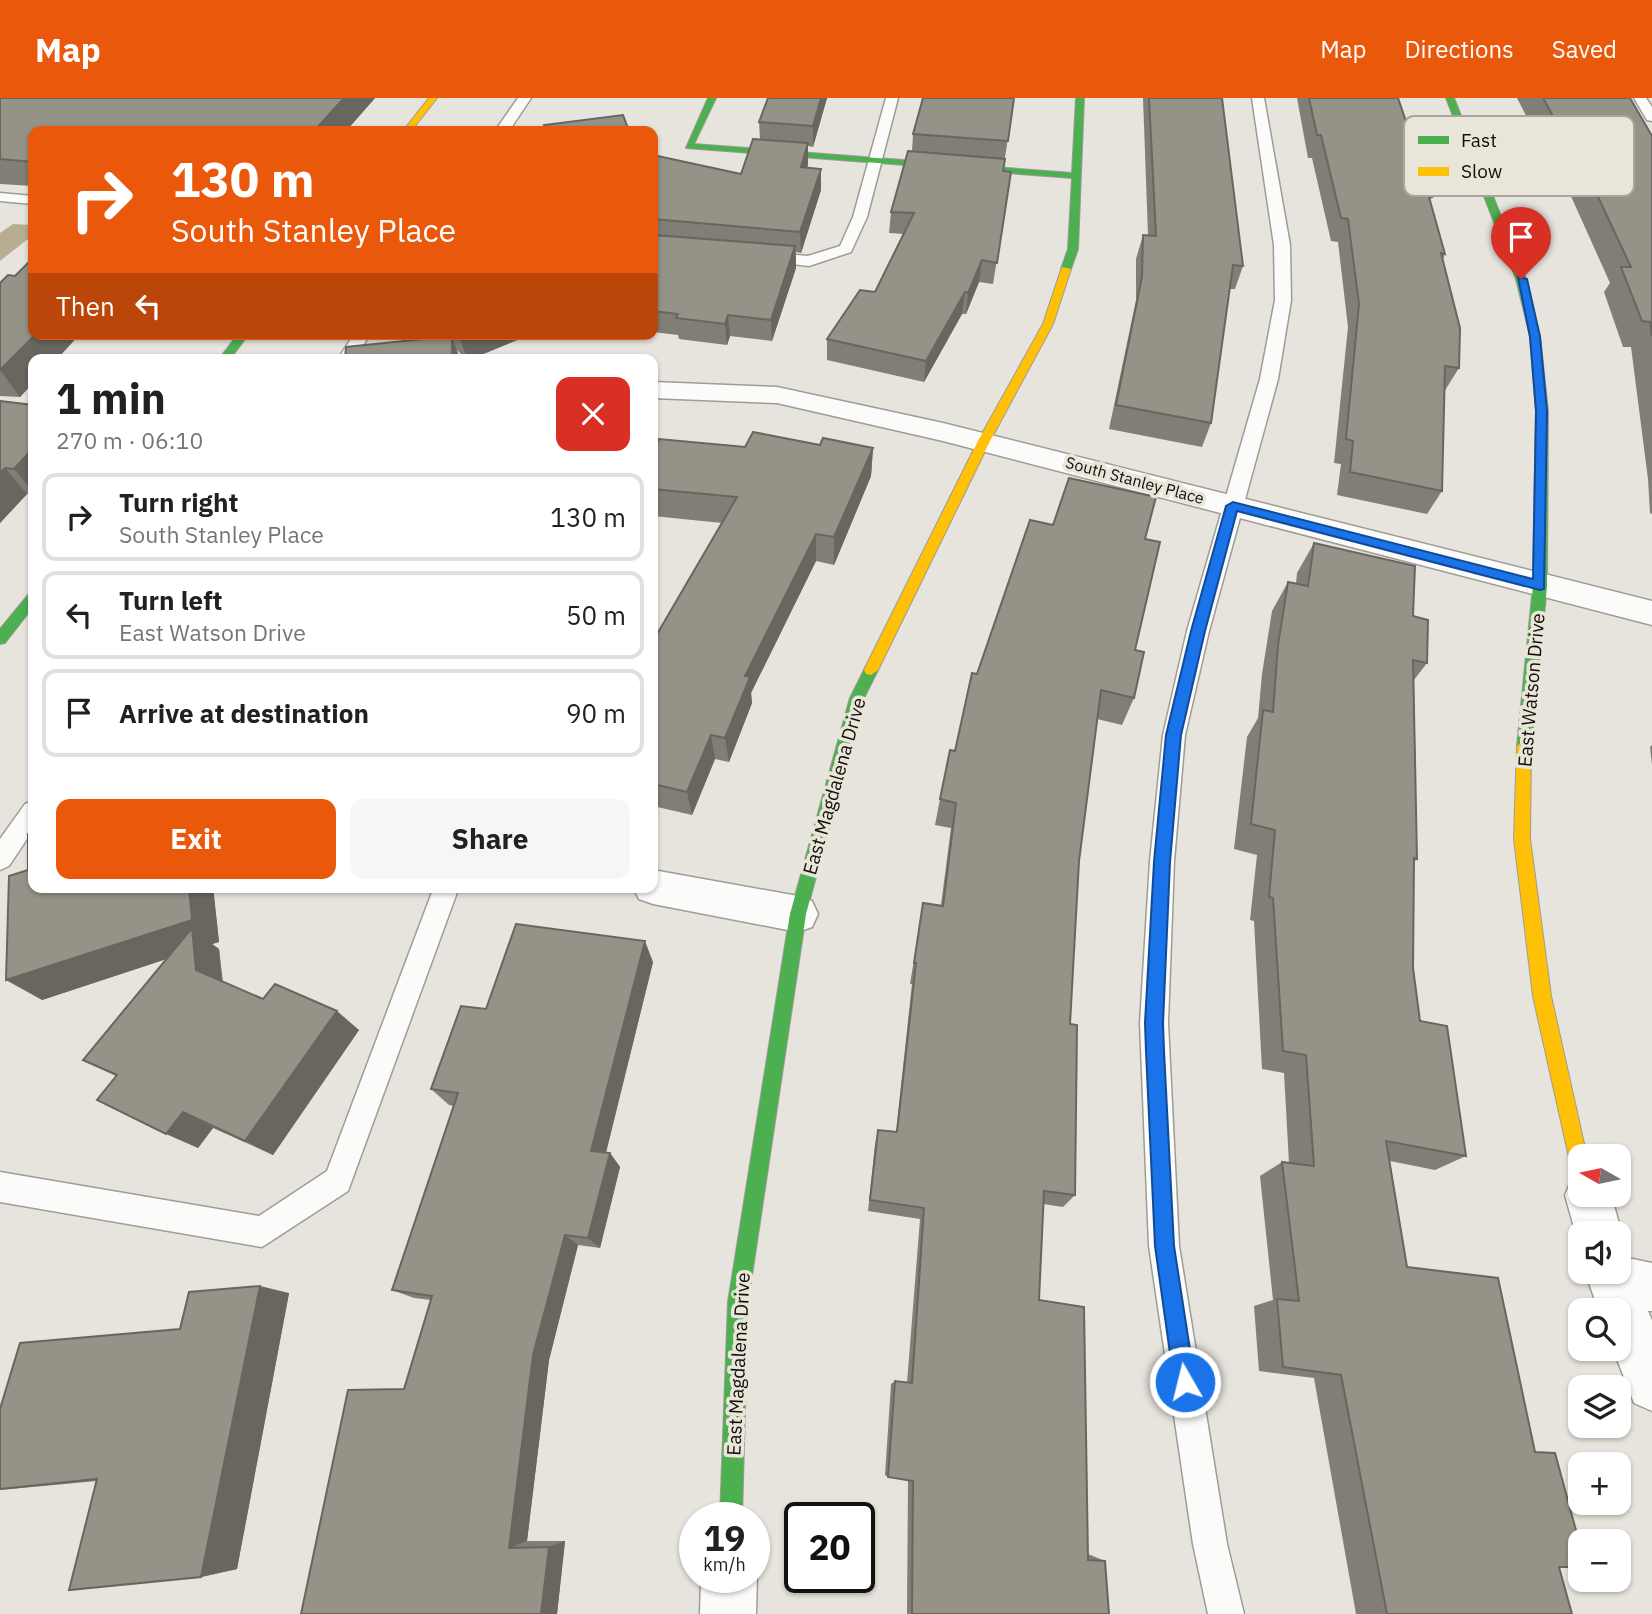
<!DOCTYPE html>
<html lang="en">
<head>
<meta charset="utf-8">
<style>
  :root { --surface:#fff; --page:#f6f6f6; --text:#202124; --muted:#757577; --line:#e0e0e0; --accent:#ea580c }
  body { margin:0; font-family:"IBM Plex Sans",sans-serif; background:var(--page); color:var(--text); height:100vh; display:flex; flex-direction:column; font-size:26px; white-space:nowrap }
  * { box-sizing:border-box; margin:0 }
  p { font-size:23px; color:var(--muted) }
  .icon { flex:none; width:38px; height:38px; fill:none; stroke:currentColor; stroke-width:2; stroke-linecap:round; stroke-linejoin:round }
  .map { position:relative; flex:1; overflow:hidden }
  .side { position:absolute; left:28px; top:256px; width:630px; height:539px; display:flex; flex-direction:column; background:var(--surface); border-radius:14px; box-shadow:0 2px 5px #0004 }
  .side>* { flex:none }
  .banner { position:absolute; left:28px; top:28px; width:630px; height:214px; border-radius:14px; box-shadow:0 2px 5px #0004; background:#ea580c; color:#fff; overflow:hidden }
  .needle { width:46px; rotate:279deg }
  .buttons { position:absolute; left:1568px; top:1046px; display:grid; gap:14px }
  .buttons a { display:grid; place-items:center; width:63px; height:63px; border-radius:14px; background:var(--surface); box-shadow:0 2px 5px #0004; font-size:35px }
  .speed { position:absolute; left:679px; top:1404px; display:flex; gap:14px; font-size:35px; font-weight:700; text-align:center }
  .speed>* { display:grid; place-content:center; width:91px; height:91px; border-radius:50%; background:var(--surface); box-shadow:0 2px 5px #0004; line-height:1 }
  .speed small { font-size:18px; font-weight:400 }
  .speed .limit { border:4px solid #111; border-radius:10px; background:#fff; color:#111 }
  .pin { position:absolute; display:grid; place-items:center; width:60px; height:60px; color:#fff; margin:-72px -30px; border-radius:50% 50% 50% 0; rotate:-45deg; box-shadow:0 0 7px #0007 }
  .pin .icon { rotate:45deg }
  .me { position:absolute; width:77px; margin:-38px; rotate:352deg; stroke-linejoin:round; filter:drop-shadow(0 0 5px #0008) }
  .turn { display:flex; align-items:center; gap:24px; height:147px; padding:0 28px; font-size:32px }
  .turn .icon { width:91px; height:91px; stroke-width:2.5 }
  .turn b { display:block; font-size:49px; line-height:60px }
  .then { display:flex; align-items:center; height:66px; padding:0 28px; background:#0003; gap:14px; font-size:26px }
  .round { display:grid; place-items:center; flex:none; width:74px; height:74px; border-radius:14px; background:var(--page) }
  .summary { display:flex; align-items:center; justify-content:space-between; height:119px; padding:0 28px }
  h1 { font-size:42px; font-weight:800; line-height:52px }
  .primary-button { display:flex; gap:14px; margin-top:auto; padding:14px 28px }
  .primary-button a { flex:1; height:80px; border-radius:14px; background:var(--accent); color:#fff; font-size:28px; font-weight:800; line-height:80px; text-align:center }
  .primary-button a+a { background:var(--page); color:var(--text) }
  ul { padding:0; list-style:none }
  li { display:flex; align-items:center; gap:21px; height:88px; margin:0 14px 10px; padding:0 14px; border:4px solid var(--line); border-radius:14px }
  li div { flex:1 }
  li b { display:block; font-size:26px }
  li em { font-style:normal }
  header { display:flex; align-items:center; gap:42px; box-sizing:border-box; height:98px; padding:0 35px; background:var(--accent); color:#fff }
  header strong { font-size:33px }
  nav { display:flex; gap:38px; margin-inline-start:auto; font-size:24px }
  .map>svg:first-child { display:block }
  .water { fill:#b8ad92 }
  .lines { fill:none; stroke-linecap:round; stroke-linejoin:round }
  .lane-casing { stroke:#9e9c97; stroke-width:3 }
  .street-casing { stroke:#9e9c97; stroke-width:3 }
  .fast-casing { stroke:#9e9c97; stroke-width:2 }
  .slow-casing { stroke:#9e9c97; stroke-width:2 }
  .lane { fill:#fbfbfa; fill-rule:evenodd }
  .street { fill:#fbfbfa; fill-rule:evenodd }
  .fast { fill:#4caf50; fill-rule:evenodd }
  .slow { fill:#ffc107; fill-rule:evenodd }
  .wall { fill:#807e75 }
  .shaded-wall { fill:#68665f }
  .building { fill:#959288; stroke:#68665f; stroke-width:2 }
  .route { fill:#1a73e8; stroke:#114b97; stroke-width:2 }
  .labels { text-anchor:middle; stroke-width:7; stroke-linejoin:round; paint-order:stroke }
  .far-street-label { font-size:16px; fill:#110f0b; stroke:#eae5d9 }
  .street-label { font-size:19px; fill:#110f0b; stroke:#eae5d9 }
  .key { fill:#eae5d9; stroke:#a9a59b; stroke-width:2 }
  .key-label { font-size:19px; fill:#110f0b }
</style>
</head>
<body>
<header>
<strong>Map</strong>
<nav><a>Map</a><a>Directions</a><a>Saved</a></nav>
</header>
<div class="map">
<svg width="1652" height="1516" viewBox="0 0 1652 1516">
  <rect width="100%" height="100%" fill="#e6e4dd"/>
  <polygon class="water" points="13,126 33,127 33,137 0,163 0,135"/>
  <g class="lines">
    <g class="lane-casing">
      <g id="lane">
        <polygon points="518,0 531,0 509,33 495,33"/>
        <polygon points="886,0 898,0 867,119 851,154 809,168 757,162 754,159 762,154 808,158 840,148 853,119"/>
        <polygon points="1252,0 1264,0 1290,147 1291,202 1278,281 1209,533 1185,637 1174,763 1168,925 1179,1148 1227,1446 1244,1516 1208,1516 1193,1446 1149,1148 1140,925 1150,763 1163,637 1187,533 1260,281 1275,202 1274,147"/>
        <polygon points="1634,0 1646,0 1652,9 1652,23 1647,22"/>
        <polygon points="0,95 33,98 33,106 0,103"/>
        <polygon points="354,236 370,236 355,261 338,261"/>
        <polygon points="33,703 33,732 9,768 0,772 0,741 25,706"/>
        <polygon points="434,789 459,789 348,1093 262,1149 0,1104 0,1074 259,1118 327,1073"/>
      </g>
    </g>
    <g class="street-casing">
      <g id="street">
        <polygon points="653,284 777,289 943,325 1652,503 1652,527 943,343 777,305 653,300"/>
        <polygon points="653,772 798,798 812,803 818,816 812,829 798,834 653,806 639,801 633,789 653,789"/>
        <polygon points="1580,1077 1580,1097 1611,1097 1622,1136 1619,1143 1619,1136 1580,1136 1580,1151 1565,1097 1572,1081"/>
        <polygon points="1619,1154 1628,1160 1652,1165 1652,1213 1648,1213 1652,1222 1652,1313 1634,1305 1613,1251 1619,1251 1619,1213 1599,1213 1585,1174 1619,1174"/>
        <polygon points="754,1473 757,1479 756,1516 700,1516 701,1479 754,1479"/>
      </g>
    </g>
    <g class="fast-casing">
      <g id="fast">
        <polygon points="708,0 716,0 694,46 1072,75 1076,0 1084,0 1078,151 1071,171 1066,174 1061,171 1068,151 1072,80 686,50"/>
        <polygon points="1446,0 1454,0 1526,181 1540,238 1548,313 1547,488 1531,648 1524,654 1517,648 1533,488 1536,313 1530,238 1516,181"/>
        <polygon points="238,236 249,236 230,261 219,261"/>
        <polygon points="33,495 33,509 5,545 0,546 0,531 28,497"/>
        <polygon points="871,567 878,572 864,600 806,816 748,1204 742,1419 720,1419 728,1204 790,816 850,600 866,568"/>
      </g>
    </g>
    <g class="slow-casing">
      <g id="slow">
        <polygon points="429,0 437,0 411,33 403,33"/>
        <polygon points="1062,169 1071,171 1053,226 990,343 878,572 871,577 866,576 864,572 978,343 1043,226"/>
        <polygon points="1524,642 1531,648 1530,741 1551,898 1587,1059 1580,1059 1580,1077 1573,1075 1571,1068 1533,898 1514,741 1517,648"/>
      </g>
    </g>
    <use href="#lane" class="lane"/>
    <use href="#street" class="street"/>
    <use href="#fast" class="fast"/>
    <use href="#slow" class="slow"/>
  </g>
  <g class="wall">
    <polygon points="0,0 375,0 346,33 33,33 33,88 0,86"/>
    <polygon points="827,0 813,49 808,48 808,66 807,70 821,71 821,92 801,155 796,154 796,170 772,243 730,238 727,247 679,241 678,237 653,234 653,57 741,76 760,41 759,24"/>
    <polygon points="1014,0 1003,73 1011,74 993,186 979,184 966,216 962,216 924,284 827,262 827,241 875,194 904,136 889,135 891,114 912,53 913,36"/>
    <polygon points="1143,0 1222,0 1243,168 1235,191 1229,191 1211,325 1202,349 1109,331 1136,202 1136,161 1143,137 1148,137"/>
    <polygon points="1297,0 1398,0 1432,99 1430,103 1445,156 1443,161 1459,270 1444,294 1442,393 1427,416 1337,397 1341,366 1334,365 1348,229 1338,144 1331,143 1312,60 1308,60"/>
    <polygon points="1517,0 1630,0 1652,38 1652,416 1650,415 1648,381 1631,249 1623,249 1604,194 1610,185 1570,96 1562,96 1539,43"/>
    <polygon points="0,185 80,236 57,261 33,261 33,285 20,299 0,298"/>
    <polygon points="442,236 532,236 471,261 466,261 456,251 460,261 345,261 444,238"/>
    <polygon points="0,303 33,307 33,397 27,396 0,425"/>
    <polygon points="653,345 745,349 820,347 873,350 871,378 834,467 816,463 751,595 752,605 729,664 715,661 692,717 653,708 653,543 722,425 653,418"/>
    <polygon points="1053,427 1145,441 1135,552 1134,600 1122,627 1097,621 1079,763 1070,926 1075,1097 1063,1109 1043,1106 1039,1202 1088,1456 1105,1463 1109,1516 907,1516 908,1382 888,1379 885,1377 891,1286 895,1283 907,1285 920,1121 868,1113 875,1047 878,1032 896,1034 912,886 910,886 923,805 941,807 951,730 935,727 940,701 955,653 977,576"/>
    <polygon points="1314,445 1413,518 1427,565 1414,582 1417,761 1414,764 1413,870 1420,923 1466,1058 1435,1072 1390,1063 1407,1169 1559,1469 1572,1516 1356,1516 1314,1280 1259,1273 1254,1208 1273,1202 1260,1078 1282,1064 1289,1065 1284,975 1262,971 1254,823 1250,822 1257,757 1234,751 1247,639 1258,620 1262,576 1272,513 1288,484 1296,486 1297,475"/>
    <polygon points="1652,647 1652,667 1650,649"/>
    <polygon points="33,789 213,789 219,844 212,846 219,851 223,884 263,901 359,932 273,1057 213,1030 198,1050 116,978 83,962 166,861 42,902"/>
    <polygon points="653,864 606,1055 610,1055 620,1069 600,1150 578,1147 549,1262 527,1443 565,1443 557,1516 301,1516 404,1291 431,1202 414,1200 392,1192 454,1008 449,1007 431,991 486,911"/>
    <polygon points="289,1195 237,1471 201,1479 97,1383 0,1392 0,1311 180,1231"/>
  </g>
  <g class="shaded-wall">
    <polygon points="344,0 375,0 346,33 314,33"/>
    <polygon points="821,0 827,0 813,49 813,28"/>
    <polygon points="808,45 808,66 801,90 801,69"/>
    <polygon points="821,71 821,92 801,155 800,134"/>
    <polygon points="795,148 796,170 772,243 771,222"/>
    <polygon points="982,162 979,184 966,216 968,195"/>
    <polygon points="965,194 962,216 924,284 926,263"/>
    <polygon points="728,217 730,238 727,247 725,226"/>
    <polygon points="36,236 80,236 57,261 33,261 33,285 20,299 0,272"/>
    <polygon points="472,236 532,236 471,261 467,261 460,241"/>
    <polygon points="452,238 460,261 452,261"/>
    <polygon points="33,350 33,394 14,371"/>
    <polygon points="873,350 871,378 834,467 834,439"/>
    <polygon points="5,370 27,396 0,425 0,375"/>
    <polygon points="816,436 816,463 751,595 752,605 729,664 725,640 745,578"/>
    <polygon points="711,637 715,661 692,717 687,694"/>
    <polygon points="189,789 213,789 219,844 212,846 219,851 223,893 196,872 194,852 42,902 6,882"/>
    <polygon points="645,843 653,864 603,1066 591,1053"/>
    <polygon points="337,913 359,932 273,1057 245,1043"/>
    <polygon points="183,1014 213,1030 198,1050 166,1036"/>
    <polygon points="610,1055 620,1069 600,1150 588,1140"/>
    <polygon points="565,1137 578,1147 549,1262 527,1443 509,1450 533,1257"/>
    <polygon points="260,1188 289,1195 237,1471 201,1479"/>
    <polygon points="565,1443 557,1516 541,1516 549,1449"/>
  </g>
  <g class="building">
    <polygon points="0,0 344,0 314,33 33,33 33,64 0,61"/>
    <polygon points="768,0 821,0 813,28 759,24"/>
    <polygon points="923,0 1014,0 1008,43 913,36"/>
    <polygon points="1149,0 1222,0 1243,168 1233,167 1211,325 1116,307 1142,179 1143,137 1156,138"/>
    <polygon points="1309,0 1398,0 1432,99 1429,99 1445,156 1441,155 1460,230 1459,270 1445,268 1442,393 1350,374 1353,343 1346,341 1359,206 1348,121 1341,120 1321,37 1317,37"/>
    <polygon points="1543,0 1630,0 1652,38 1652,238 1650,224 1642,223 1621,169 1631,169 1585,71 1577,71 1553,18"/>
    <polygon points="623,17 629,33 546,33 544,27"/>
    <polygon points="753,41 808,45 801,69 821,71 800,134 653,121 653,57 741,76"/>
    <polygon points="908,53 1005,61 1003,73 1011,74 997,165 982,162 968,195 965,194 926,263 827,241 860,192 875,194 914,115 891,114"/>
    <polygon points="653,137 795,148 771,222 728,217 725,226 676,220 678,216 653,213"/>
    <polygon points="33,160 33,236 36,236 0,272 0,185 8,177 15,178"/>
    <polygon points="456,236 472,236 460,241"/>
    <polygon points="452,238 452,261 345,261 346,249"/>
    <polygon points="0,303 33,307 33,350 14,371 5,370 0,375"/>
    <polygon points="753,334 820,347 823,340 873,350 834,439 816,436 745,578 750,579 725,640 711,637 687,694 653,686 653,543 737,399 653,391 653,345 657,346 659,341 745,349"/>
    <polygon points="1069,380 1156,399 1145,441 1160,444 1135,552 1144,554 1134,600 1101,592 1079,763 1070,926 1077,927 1075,1097 1044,1093 1039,1202 1084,1209 1088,1462 1105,1463 1109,1516 912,1516 913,1383 888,1379 895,1283 912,1285 924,1110 870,1102 878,1032 897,1034 916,865 914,865 923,805 943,808 956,705 940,701 950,652 955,653 972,575 977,576 1030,422 1053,427"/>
    <polygon points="1314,445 1415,468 1413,518 1428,522 1427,565 1413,562 1417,761 1414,760 1413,870 1420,923 1447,928 1466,1058 1386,1043 1407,1169 1498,1180 1535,1354 1555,1355 1580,1447 1580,1469 1559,1469 1572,1516 1387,1516 1341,1277 1283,1269 1277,1201 1299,1203 1282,1064 1314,1068 1306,957 1283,953 1273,800 1269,799 1275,732 1251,726 1263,612 1273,614 1278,547 1288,484 1308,488"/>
    <polygon points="33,735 33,789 189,789 192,822 6,882 9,778 28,772 28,736"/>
    <polygon points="516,826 645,843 591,1053 610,1055 588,1140 565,1137 533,1257 509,1450 549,1449 541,1516 301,1516 348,1292 404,1291 432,1198 392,1192 458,995 431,991 461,908 486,911"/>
    <polygon points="192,830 196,872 263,901 275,886 337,913 245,1043 183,1014 166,1036 97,1002 117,977 83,962"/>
    <polygon points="260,1188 201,1479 69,1492 97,1381 0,1391 0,1311 20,1245 180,1231 189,1194"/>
  </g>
  <polygon class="route" points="1518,179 1527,181 1540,239 1547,313 1544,491 1540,492 1237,413 1205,533 1181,637 1170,764 1163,925 1164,953 1174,1148 1195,1284 1192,1291 1185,1294 1177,1291 1174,1284 1155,1148 1146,953 1145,925 1154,764 1166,637 1191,533 1226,408 1233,404 1533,481 1536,313 1530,239"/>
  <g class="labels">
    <g class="far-street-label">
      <text transform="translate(1135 382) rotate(15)" y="6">South Stanley Place</text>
    </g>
    <g class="street-label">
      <text transform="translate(1531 592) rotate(-85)" y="7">East Watson Drive</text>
      <text transform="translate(834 688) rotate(-74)" y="7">East Magdalena Drive</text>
      <text transform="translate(738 1266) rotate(-87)" y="7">East Magdalena Drive</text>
    </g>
  </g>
  <rect x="1404" y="18" width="230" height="80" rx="10" class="key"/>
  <rect x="1418" y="38" width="31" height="8" fill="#4caf50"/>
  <rect x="1418" y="69" width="31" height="9" fill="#ffc107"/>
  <g class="key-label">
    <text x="1461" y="49">Fast</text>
    <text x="1461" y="80">Slow</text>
  </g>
</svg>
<div class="buttons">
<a><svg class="needle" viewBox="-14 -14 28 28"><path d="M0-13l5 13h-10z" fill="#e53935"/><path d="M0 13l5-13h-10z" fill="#757577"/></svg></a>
<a><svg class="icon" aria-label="sound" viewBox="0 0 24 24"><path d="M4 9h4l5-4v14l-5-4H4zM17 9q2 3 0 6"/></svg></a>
<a><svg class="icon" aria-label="search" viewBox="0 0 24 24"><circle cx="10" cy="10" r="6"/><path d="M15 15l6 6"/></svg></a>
<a><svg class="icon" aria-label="layers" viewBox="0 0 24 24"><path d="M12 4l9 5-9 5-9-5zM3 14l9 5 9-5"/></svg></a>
<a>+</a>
<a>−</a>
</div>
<div class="speed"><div>19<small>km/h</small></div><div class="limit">20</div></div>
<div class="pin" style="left:1521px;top:181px;background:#d93025"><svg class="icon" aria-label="arrive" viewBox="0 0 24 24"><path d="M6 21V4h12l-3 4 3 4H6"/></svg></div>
<svg class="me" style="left:1185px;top:1284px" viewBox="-20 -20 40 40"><circle r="17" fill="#1a73e8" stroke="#fff" stroke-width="3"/><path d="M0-11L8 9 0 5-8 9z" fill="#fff"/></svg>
<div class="banner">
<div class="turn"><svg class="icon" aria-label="right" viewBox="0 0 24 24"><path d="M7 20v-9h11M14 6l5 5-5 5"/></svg><div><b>130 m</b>South Stanley Place</div></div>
<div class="then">Then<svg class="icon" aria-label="left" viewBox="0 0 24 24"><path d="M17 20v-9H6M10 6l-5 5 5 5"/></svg></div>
</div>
<section class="side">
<div class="summary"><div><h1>1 min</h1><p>270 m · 06:10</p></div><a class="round" style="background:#d93025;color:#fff"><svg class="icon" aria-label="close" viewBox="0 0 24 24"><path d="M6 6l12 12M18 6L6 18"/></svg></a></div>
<ul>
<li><svg class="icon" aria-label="right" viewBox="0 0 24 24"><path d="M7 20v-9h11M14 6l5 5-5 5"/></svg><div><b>Turn right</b><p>South Stanley Place</p></div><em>130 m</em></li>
<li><svg class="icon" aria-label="left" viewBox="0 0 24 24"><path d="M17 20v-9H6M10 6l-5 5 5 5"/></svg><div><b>Turn left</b><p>East Watson Drive</p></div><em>50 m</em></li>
<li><svg class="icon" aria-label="arrive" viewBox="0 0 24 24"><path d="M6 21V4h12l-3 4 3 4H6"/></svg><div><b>Arrive at destination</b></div><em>90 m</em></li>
</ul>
<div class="primary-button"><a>Exit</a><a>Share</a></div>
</section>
</div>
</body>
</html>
